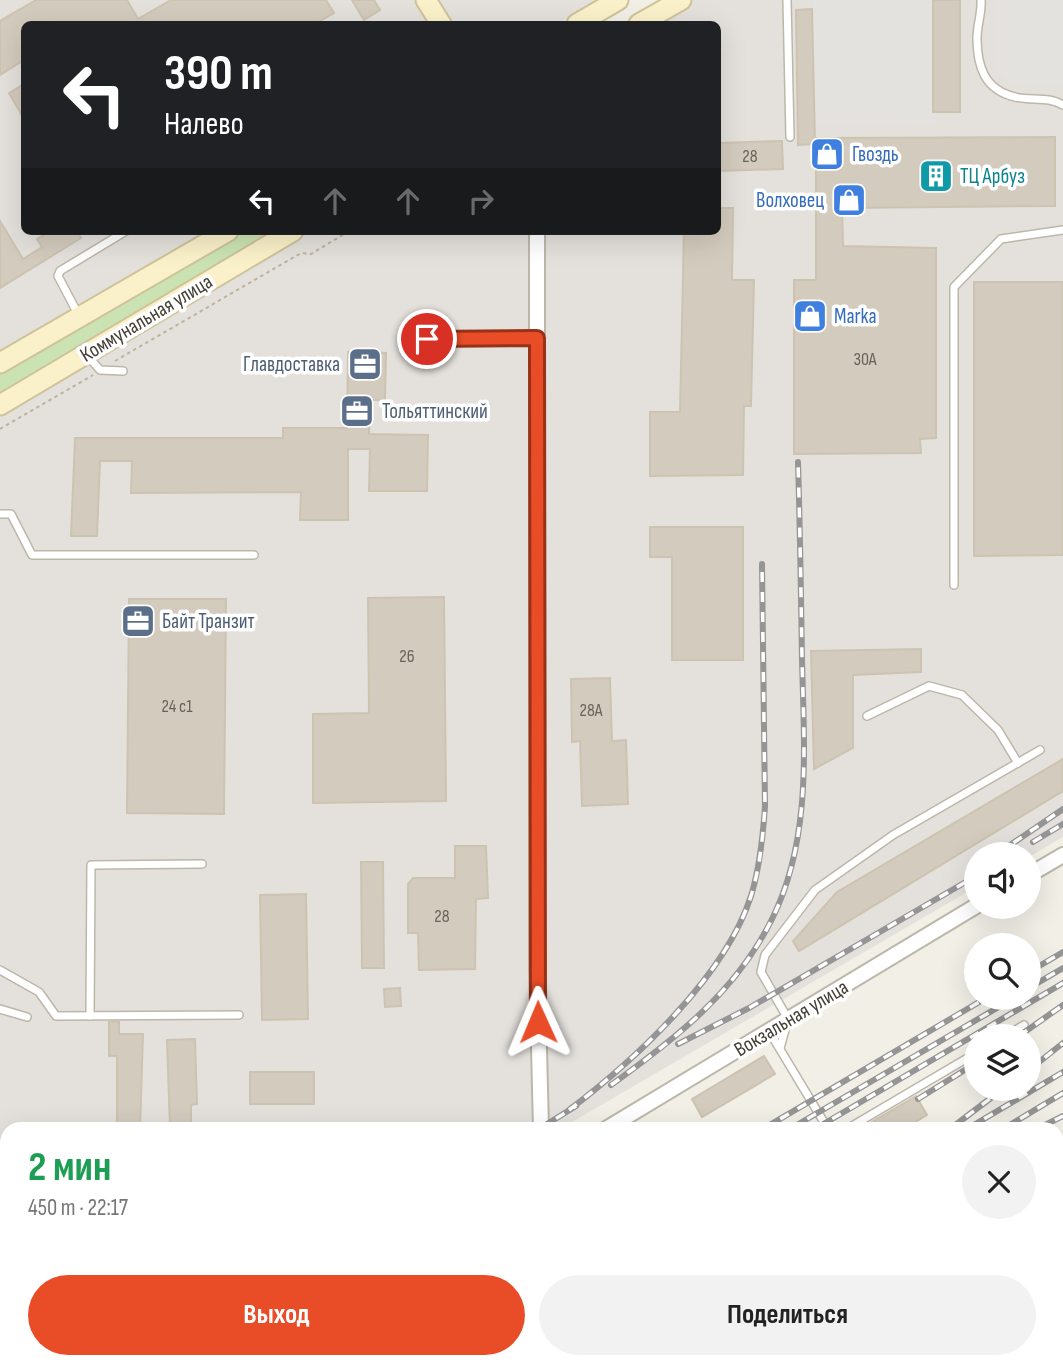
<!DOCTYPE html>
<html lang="ru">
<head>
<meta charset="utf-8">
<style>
  :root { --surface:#fff; --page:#f2f2f2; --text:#222; --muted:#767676; --accent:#e94d27 }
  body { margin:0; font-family:"Sofia Sans Condensed",sans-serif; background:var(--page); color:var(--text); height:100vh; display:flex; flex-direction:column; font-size:26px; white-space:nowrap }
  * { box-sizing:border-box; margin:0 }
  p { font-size:23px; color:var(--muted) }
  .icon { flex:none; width:38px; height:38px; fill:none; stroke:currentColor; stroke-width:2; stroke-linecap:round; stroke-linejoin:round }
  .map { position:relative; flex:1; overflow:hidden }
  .panel { position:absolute; left:0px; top:1122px; width:1064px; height:247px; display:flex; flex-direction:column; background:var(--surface); border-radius:21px 21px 0 0; box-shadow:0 7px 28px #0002 }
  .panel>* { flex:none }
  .top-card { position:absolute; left:21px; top:21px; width:700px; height:214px; border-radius:10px; box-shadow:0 7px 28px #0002; background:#202124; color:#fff; overflow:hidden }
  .controls { position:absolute; left:964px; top:842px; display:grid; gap:14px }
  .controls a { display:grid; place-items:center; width:77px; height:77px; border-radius:50%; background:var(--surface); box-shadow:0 7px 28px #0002; font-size:35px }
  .pin { position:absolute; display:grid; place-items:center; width:60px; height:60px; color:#fff; margin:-30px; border:4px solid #fff; border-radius:50%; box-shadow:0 2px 7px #0007 }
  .me { position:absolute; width:77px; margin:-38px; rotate:359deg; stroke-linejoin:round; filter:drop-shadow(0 0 5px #0008) }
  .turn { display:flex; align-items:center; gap:24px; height:147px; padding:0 28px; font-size:32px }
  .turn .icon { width:91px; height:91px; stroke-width:2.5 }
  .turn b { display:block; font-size:49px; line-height:60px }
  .lanes { display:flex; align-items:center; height:66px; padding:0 28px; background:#0003; justify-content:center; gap:35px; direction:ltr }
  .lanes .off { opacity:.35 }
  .round { display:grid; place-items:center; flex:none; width:74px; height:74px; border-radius:37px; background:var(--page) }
  .headline { display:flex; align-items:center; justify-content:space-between; height:119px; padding:0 28px }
  h1 { font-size:42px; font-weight:700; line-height:52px; color:#1e9e55 }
  .action { display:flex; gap:14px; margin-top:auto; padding:14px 28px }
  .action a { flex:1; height:80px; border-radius:42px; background:var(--accent); color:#fff; font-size:28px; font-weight:700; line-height:80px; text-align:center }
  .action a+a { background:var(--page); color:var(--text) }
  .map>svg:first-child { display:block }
  .industrial { fill:#e4e1dc }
  .green { fill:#cbe3b3 }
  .parking { fill:#e3e2df }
  .building { fill:#d3cbbd; stroke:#cdc3b1; stroke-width:2 }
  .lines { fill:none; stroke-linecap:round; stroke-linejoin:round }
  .lane-casing { stroke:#bdb7aa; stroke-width:10 }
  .street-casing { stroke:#bdb7aa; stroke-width:18 }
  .secondary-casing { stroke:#cec39a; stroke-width:23 }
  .path { stroke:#bdb39d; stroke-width:2; stroke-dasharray:3.5 3.5; stroke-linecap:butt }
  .lane { stroke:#fff; stroke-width:7 }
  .street { stroke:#fff; stroke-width:14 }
  .secondary { stroke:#faf0c9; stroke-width:19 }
  .rail-casing { stroke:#959595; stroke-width:6 }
  .rail { stroke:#fff; stroke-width:3.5; stroke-dasharray:10; stroke-linecap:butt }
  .route-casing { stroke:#973219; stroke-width:18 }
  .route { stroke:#e94d27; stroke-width:12 }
  .labels { text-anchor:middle; stroke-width:7; stroke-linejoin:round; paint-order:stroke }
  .number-label { font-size:18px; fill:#686358 }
  .shop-label { font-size:21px; fill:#366cbe; stroke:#fff; text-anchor:start }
  .culture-label { font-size:21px; fill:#0d838f; stroke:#fff; text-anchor:start }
  .street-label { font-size:21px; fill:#454036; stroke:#fff }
  .service-label { font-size:21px; fill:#4e5e75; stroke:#fff; text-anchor:start }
</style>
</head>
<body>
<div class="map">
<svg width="1063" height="1367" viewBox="0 0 1063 1367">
  <rect width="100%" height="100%" fill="#f2efe7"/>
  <g class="industrial">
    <polygon points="0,0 599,0 558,24 24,24 24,231 209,231 0,355"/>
    <polygon points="689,0 1063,0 1063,837 1029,857 1029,854 976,854 976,887 560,1129 7,1129 7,1362 158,1362 148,1367 0,1367 0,405 296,231 718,231 718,24 647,24"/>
  </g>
  <polygon class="green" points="238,231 280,231 0,397 0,372"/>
  <g class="parking">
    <polygon points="814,0 933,0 935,122 815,126"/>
    <polygon points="995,0 1063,0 1063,86 1023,86 1007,81 995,67"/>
  </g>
  <g class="building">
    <polygon points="36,0 127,0 138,19 171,0 326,0 334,13 315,24 24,24 24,60 0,75 0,21"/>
    <polygon points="352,0 374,0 380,10 364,20"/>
    <rect x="933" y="0" width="27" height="112"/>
    <polygon points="812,9 815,144 798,145 796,10"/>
    <polygon points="24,84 24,119 9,93"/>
    <polygon points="1055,137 1055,206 842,208 843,246 936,248 936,438 920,439 921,453 794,454 794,280 816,280 816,138"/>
    <polygon points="782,141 783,169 718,171 718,143"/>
    <polygon points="718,208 733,208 732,280 754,280 751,406 744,406 743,475 650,476 650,412 680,412 684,231 718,231"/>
    <polygon points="0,221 23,259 42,247 37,239 50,231 77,231 81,238 0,288"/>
    <polygon points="974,282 1063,282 1063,555 974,556"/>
    <polygon points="348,352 386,353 385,400 370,400 369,434 428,435 427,491 369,491 370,449 348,449 348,520 300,520 301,492 131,493 132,461 100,461 97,536 71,536 75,438 283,438 283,428 347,428"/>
    <polygon points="650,527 743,527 743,660 672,660 672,557 650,557"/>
    <polygon points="444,597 446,801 313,803 313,714 369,713 368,598"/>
    <polygon points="129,599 226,599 224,814 127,813"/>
    <polygon points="921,649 921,672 853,675 853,748 814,769 811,651"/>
    <polygon points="610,678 612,741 626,740 628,804 582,806 580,741 572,742 571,679"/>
    <polygon points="1063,759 1063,791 799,951 793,941 837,892"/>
    <polygon points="455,846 486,846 488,898 476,899 475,969 419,970 418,933 408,933 408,884 413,878 455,878"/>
    <polygon points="361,862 383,862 384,968 362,968"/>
    <polygon points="306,894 308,1019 262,1020 260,895"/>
    <polygon points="400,988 401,1006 385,1007 384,989"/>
    <polygon points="109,1022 119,1022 119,1034 143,1034 140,1129 117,1129 117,1056 109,1056"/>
    <polygon points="195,1039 197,1104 191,1105 191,1129 170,1129 167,1040"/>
    <polygon points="764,1056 775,1074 702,1117 692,1099"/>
    <rect x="250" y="1072" width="64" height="32"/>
    <polygon points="916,1096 927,1115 904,1129 860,1129"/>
  </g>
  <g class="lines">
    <g class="lane-casing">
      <g id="lane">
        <polyline points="787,0 790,137"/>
        <path d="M981,0C982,13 977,25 977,38C977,67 985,90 1015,97C1032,101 1048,96 1063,105"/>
        <polyline points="79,316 58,276 60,271 126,231"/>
        <polyline points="427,339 536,338"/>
        <polyline points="86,354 100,370 123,371"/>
        <polyline points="0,514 11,514 32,555 254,555"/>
        <polyline points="954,585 954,287 1001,239 1063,230"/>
        <polyline points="867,716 929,686 962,695 998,730 1018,763"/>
        <polyline points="0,970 39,992 56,1016 239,1015"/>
        <polyline points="0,1009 27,1017"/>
        <polyline points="90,1016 91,865 202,864"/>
        <polyline points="769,1031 828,1129"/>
        <polyline points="1005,1036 1024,1025"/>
        <polyline points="780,1048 788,1019 761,972 765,955 815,890 893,835 1040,750"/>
        <polyline points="847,1129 976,1053"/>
        <polyline points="1057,1315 1063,1322"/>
      </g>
    </g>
    <g class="street-casing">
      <g id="street">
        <polyline points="537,231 537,969 541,1129"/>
        <polyline points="1029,875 1063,855"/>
        <polyline points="606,1129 976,906"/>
        <polyline points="209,1367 218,1362"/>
      </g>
    </g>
    <g class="secondary-casing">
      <g id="secondary">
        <polyline points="426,0 441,24"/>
        <polyline points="577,24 618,0"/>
        <polyline points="639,24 681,0"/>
        <polyline points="0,363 228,231"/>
        <polyline points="0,405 293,231"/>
      </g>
    </g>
    <g class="path">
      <polyline points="115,361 301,253 311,254 349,231"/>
      <polyline points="0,429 93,375"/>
      <polyline points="939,1367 939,1362"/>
    </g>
    <use href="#lane" class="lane"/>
    <use href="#street" class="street"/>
    <use href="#secondary" class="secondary"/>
    <g class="rail-casing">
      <g id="rail">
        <polyline points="1033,842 1063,824"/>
        <polyline points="997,854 1063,809"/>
        <polyline points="1029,972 1063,952"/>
        <polyline points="1029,988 1063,968"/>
        <polyline points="1019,1036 1063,1005"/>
        <polyline points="678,1044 749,1008 976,876"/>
        <polyline points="1029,1070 1063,1043"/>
        <path d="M611,1085C675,1039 736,992 772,919C812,839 804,746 802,659C801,593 800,528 798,462"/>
        <polyline points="918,1099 976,1063"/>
        <path d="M569,1110C635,1060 725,977 751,896C760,867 763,836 765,806L762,564"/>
        <polyline points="539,1129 576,1106"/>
        <polyline points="763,1129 986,998"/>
        <polyline points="790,1129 1014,998"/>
        <polyline points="815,1129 1063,983"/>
        <polyline points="950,1129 1004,1088"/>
        <polyline points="967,1129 1063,1072"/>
        <polyline points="1003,1129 1063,1093"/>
        <polyline points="1037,1129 1063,1116"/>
        <polyline points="1057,1168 1063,1162"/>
        <polyline points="1057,1224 1063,1219"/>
        <polyline points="1057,1266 1063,1263"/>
        <polyline points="281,1367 286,1362"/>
        <polyline points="304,1367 311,1362"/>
        <polyline points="321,1367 329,1362"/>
        <polyline points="381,1367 391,1362"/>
        <polyline points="409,1367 419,1362"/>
        <polyline points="545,1367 554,1362"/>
        <polyline points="564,1367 573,1362"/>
        <polyline points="584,1367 593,1362"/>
        <polyline points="600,1367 609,1362"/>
        <polyline points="632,1367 637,1362"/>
        <polyline points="827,1367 835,1362"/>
        <polyline points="910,1367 917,1362"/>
      </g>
    </g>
    <use href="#rail" class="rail"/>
  </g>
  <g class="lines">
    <g class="route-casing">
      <polyline id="route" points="427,339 537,338 538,1022"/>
    </g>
    <use href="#route" class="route"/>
  </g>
  <defs>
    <g id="shop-square" transform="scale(1.75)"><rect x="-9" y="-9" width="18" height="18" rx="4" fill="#3f7fe0" stroke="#fff"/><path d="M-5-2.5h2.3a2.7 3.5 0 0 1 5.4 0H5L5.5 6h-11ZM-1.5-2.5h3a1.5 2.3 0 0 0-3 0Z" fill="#fff"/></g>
    <g id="building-square" transform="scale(1.75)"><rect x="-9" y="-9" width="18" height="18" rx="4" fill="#0f9aa8" stroke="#fff"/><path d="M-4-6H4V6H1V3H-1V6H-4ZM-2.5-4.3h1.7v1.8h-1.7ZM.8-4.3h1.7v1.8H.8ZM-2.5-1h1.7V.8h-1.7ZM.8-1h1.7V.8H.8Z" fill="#fff"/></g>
    <g id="office-square" transform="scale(1.75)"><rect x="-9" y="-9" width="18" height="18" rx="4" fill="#5c6f8a" stroke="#fff"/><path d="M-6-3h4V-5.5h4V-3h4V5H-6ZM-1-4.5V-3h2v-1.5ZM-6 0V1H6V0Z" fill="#fff"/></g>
  </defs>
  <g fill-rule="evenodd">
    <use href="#shop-square" x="827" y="154"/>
    <use href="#building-square" x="936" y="176"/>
    <use href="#shop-square" x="849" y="200"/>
    <use href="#shop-square" x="810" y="316"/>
    <use href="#office-square" x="365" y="364"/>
    <use href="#office-square" x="357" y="411"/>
    <use href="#office-square" x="138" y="621"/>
  </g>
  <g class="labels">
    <g class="number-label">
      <text x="750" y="162">28</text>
      <text x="865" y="365">30А</text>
      <text x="407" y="662">26</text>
      <text x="177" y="712">24 с1</text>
      <text x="591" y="716">28А</text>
      <text x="442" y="922">28</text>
    </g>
    <g class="shop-label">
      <text x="852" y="161">Гвоздь</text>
      <text x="824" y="207" text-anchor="end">Волховец</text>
      <text x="834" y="323">Marka</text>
    </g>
    <g class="culture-label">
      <text x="960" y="183">ТЦ Арбуз</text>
    </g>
    <g class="street-label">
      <text transform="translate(146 318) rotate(-31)" y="7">Коммунальная улица</text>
      <text transform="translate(791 1018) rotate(-31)" y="7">Вокзальная улица</text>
    </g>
    <g class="service-label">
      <text x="340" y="371" text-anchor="end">Главдоставка</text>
      <text x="382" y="418">Тольяттинский</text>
      <text x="162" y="628">Байт Транзит</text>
    </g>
  </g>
</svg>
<div class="controls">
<a><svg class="icon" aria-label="sound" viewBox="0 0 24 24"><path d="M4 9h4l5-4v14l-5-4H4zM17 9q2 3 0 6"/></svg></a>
<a><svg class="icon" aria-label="search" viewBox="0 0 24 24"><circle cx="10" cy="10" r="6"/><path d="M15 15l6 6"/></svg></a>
<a><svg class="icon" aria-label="layers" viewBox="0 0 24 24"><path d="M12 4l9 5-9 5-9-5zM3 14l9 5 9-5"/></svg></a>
</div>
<div class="pin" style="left:427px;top:339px;background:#d93025"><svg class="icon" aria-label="arrive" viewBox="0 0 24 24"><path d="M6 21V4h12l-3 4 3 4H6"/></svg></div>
<svg class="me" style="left:538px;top:1022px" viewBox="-20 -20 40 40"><path d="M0-17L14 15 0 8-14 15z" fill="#e94d27" stroke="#fff" stroke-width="4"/></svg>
<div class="top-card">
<div class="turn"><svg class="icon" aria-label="left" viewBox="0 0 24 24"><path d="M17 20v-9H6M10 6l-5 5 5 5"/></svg><div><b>390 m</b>Налево</div></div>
<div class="lanes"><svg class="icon" aria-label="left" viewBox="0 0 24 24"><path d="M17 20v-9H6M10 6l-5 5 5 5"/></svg><svg class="icon off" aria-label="ahead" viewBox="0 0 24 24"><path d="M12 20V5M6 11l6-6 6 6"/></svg><svg class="icon off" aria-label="ahead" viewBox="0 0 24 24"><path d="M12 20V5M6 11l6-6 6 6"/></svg><svg class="icon off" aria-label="right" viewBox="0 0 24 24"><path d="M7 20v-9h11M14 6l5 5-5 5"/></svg></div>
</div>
<section class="panel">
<div class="headline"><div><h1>2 мин</h1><p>450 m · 22:17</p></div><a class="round"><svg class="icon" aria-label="close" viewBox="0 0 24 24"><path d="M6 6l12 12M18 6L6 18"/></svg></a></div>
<div class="action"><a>Выход</a><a>Поделиться</a></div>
</section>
</div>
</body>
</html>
